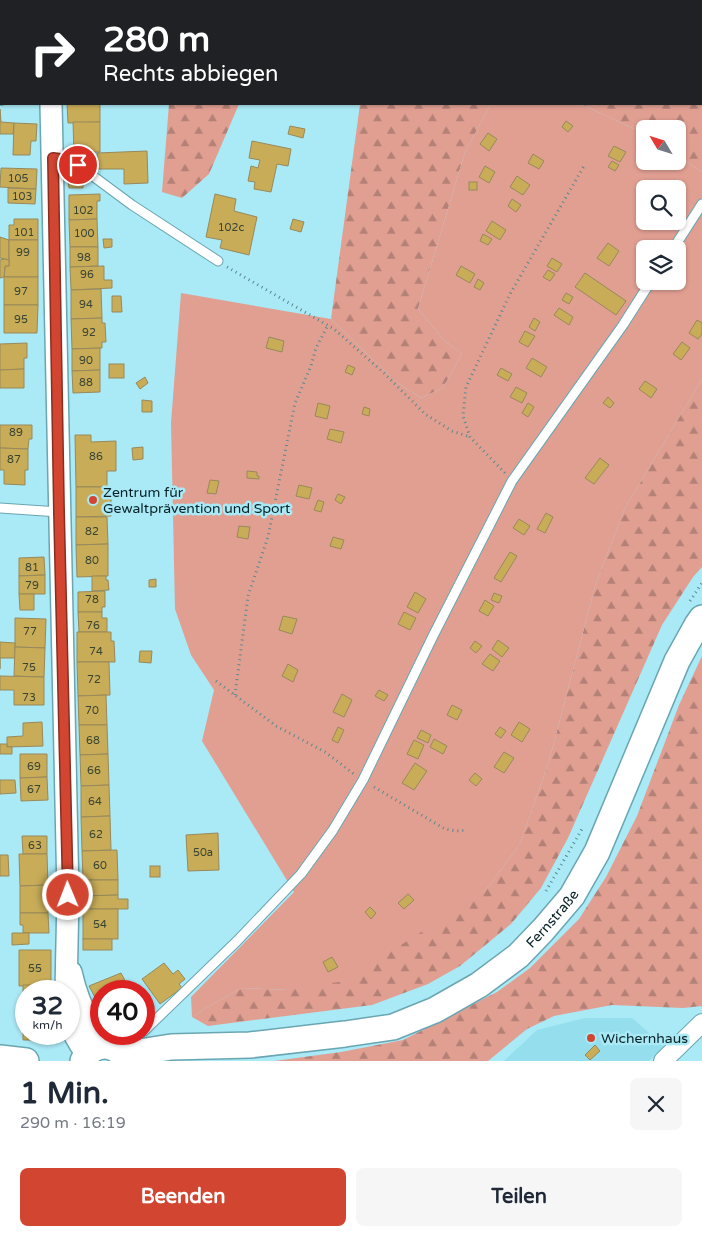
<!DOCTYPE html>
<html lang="de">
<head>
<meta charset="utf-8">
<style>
  :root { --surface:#fff; --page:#f6f6f7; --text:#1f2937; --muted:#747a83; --accent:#d24631 }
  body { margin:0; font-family:"Varela Round",sans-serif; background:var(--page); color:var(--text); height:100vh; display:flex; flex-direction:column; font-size:19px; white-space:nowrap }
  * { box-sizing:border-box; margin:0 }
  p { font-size:16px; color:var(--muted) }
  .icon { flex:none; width:28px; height:28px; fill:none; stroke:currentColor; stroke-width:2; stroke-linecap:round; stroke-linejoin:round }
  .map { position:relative; height:1061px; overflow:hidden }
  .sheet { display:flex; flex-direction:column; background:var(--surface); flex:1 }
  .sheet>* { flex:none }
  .hud { position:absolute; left:0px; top:0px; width:702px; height:105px; box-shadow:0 1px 4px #0004; background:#202124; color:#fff; overflow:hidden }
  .needle { width:32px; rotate:308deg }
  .controls { position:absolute; left:636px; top:120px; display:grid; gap:10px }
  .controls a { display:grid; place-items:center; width:50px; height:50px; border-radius:8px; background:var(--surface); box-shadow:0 1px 4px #0004; font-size:25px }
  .speed { position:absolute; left:15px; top:980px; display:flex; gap:10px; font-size:25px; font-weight:700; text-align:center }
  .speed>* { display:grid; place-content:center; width:65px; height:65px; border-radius:50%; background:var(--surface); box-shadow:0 1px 4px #0004; line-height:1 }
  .speed small { font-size:12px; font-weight:400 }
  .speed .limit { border:8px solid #d22; background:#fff; color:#111 }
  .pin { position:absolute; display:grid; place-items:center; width:42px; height:42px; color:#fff; margin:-21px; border:2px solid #fff; border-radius:50%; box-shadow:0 1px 5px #0007 }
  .me { position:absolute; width:55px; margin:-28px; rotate:359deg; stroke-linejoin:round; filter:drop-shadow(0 0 4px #0008) }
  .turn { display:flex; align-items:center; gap:18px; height:105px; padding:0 20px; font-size:22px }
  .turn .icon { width:65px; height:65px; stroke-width:2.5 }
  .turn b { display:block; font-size:35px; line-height:42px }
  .round { display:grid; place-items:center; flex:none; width:52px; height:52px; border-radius:8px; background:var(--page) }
  .head { display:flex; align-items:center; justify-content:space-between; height:85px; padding:0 20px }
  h1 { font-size:30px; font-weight:800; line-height:38px }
  .cta { display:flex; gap:10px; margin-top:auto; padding:10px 20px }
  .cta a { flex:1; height:58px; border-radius:8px; background:var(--accent); color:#fff; font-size:20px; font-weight:800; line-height:58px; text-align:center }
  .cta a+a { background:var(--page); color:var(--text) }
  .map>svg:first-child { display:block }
  .built { fill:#95deed }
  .forest { fill:url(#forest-firs) }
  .green { fill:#e19f92; fill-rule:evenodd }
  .building { fill:#c8ac58; stroke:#98895b }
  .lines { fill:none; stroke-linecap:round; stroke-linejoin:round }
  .service-casing { stroke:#69a6b2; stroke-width:11 }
  .minor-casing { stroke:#69a6b2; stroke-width:20 }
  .tertiary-casing { stroke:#69a6b2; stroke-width:24 }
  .secondary-casing { stroke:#69a6b2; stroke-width:28 }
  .path { stroke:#5b8890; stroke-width:3; stroke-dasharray:1 4; stroke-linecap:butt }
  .service { stroke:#fff; stroke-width:9 }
  .minor { stroke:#fff; stroke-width:18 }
  .tertiary { stroke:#fff; stroke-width:21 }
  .secondary { stroke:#fff; stroke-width:25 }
  .route-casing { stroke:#882e20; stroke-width:12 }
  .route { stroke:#d24631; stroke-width:9 }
  .poi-dot { fill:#d24631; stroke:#aae9f6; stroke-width:2 }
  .labels { text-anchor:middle; stroke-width:5; stroke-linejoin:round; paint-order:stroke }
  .number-label { font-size:11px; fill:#384533 }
  .poi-label { font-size:14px; fill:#082327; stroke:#aae9f6; text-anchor:start }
  .street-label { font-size:14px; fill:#082327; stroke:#aae9f6 }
</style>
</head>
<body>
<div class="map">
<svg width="702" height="1061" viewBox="0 0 702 1061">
  <defs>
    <pattern id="forest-firs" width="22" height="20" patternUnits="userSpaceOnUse" patternTransform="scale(1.25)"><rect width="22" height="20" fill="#e19f92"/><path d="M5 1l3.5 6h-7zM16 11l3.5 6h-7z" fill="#b48177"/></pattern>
  </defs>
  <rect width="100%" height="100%" fill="#aae9f6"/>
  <polygon class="built" points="585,1018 632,1018 664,1046 649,1061 504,1061 537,1030"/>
  <g class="forest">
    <polygon points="375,0 702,0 702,172 678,156 678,129 645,129 645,134 581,104 701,104 701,1 375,1"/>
    <polygon points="169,104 239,104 209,174 182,198 162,192"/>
    <polygon points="360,104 491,104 465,152 418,309 444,340 462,354 443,388 421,398 395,381 331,319"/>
    <polygon points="702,379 702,567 693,577 662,625 568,838 541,888 511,924 460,966 428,984 372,1005 208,1026 192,1017 202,1010 242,988 288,990 485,891 520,844 549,761 596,583 625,508"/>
    <polygon points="702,656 702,1006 683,1008 612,1005 554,1016 527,1029 488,1061 274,1061 341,1052 403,1040 497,992 530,968 579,919 606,877 637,816 679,705"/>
  </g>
  <path class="green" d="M491,104H581L645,134V161H678V156L702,172V379L625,508L596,583L549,761L520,844L485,891L345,981L288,990L242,988L202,1010L192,1017L191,997L294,892L202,741L214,690L191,655L175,609L171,423L181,293L331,319L395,381L421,398L443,388L462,354L444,340L418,309L465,152ZM645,189H678V221H645ZM645,249H678V281H645Z"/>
  <g class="building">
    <polygon points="67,104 100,104 100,122 68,123"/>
    <polygon points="0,109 1,122 14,123 13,134 0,134"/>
    <polygon points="566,121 573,126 568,132 562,127"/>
    <polygon points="73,122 100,122 100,152 74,153"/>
    <polygon points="14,123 37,124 36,141 31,141 30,155 13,155"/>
    <polygon points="290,126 305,129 303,138 288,134"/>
    <polygon points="488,133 497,139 489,151 480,144"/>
    <polygon points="252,141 291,149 288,166 277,164 271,192 254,189 255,182 248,181 251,166 258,168 260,160 249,158"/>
    <polygon points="614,146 626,152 620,162 608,156"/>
    <polygon points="147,151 148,183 124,184 124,169 98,169 97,153"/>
    <polygon points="533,154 544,161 539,169 528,163"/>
    <polygon points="612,161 619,165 615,171 608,167"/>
    <polygon points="485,166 495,172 489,183 479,177"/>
    <polygon points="1,168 37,169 36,189 0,187"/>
    <polygon points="517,176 530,185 523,195 510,187"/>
    <polygon points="68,180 83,180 83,188 69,188"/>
    <rect x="469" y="182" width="8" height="8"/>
    <polygon points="8,188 36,189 35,204 8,203"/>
    <polygon points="100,194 100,201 97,201 97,219 69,220 69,195"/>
    <polygon points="215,194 236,199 234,211 257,217 249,255 220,248 222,240 206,237"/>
    <polygon points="512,199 521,205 516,212 508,206"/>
    <polygon points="14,219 38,219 38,240 9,240 9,225 14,225"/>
    <polygon points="97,219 98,247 70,247 69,220"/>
    <polygon points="293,219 304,222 301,232 290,229"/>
    <polygon points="492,221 506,230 500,240 486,231"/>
    <polygon points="483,234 492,239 488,245 480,241"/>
    <polygon points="0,237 9,240 9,260 0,258"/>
    <polygon points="103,239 112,239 112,247 104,248"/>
    <polygon points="9,240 38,240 38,277 4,277 5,266 9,266"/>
    <polygon points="608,243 619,251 609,266 597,258"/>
    <polygon points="70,247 98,247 98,266 70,267"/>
    <polygon points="552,258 562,264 557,272 547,266"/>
    <polygon points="5,259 9,260 9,266 5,266 4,277 0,278 0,260"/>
    <polygon points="104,266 104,280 112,280 112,288 71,290 70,267"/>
    <polygon points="461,266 475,274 470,283 456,275"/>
    <polygon points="548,270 555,274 550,281 543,277"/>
    <polygon points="585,273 626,301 616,315 575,287"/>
    <rect x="4" y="277" width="34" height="28"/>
    <polygon points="478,279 484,283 480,290 474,287"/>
    <polygon points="101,289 102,318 71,319 71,290"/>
    <polygon points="566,293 573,297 569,304 562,300"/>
    <polygon points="112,296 121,296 122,312 112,312"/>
    <polygon points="4,305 38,305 37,333 4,333"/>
    <polygon points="559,308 573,317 569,325 554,315"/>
    <polygon points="102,318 102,323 105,323 106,342 102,342 102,348 72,349 71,319"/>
    <polygon points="534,318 540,322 535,331 529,327"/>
    <polygon points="697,320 702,323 702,334 698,339 689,333"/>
    <polygon points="525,331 535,336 528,347 519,342"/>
    <polygon points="269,337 284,341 282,352 266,348"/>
    <polygon points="682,342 690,348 681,360 673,354"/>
    <polygon points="27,343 27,358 24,358 24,369 0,370 0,344"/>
    <polygon points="100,348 100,370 72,371 72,349"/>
    <polygon points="532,358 547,367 541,377 526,368"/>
    <rect x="109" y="364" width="15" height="14"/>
    <polygon points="348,365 355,368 352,375 345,372"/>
    <polygon points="501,368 512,374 508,381 497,375"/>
    <polygon points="24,369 24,388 0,388 0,370"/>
    <polygon points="100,370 100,392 73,393 72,371"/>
    <polygon points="145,377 148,383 140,389 136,383"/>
    <polygon points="645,381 657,389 651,398 639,389"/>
    <polygon points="516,387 527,393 522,403 510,397"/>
    <polygon points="608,397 614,403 610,408 603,403"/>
    <polygon points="142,400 152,401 152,412 142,412"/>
    <polygon points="318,403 330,406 327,419 315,416"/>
    <polygon points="528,403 534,407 528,417 522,413"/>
    <polygon points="364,407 370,409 369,416 362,414"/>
    <polygon points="0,425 32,425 32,439 29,439 28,449 0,448"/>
    <polygon points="330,429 344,432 341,443 327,439"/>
    <polygon points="75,435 91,435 91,442 116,441 116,471 107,471 107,487 76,487"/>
    <polygon points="143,447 143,459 133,460 132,448"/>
    <polygon points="0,448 28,449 28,470 25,470 25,485 4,484 4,470 0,470"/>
    <polygon points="600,458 609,465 594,484 585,478"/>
    <polygon points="247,471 257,472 257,476 259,476 259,479 247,478"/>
    <polygon points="210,480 219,481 216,494 207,493"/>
    <polygon points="299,485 312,488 309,499 296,496"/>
    <polygon points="76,487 111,487 111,516 76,517"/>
    <polygon points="338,494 345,497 341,504 335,500"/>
    <polygon points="318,500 324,502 321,512 314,510"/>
    <polygon points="546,513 553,517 545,533 537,529"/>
    <polygon points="76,517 107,517 108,544 76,545"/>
    <polygon points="519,519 530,526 524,535 513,528"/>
    <polygon points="239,526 250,527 248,539 237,537"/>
    <polygon points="333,537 344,540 341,549 330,546"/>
    <polygon points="108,544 108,576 77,577 76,545"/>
    <polygon points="510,552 517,556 501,582 494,578"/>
    <polygon points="44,557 45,575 19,576 19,558"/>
    <polygon points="45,575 45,594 19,594 19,576"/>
    <polygon points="92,576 106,576 106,580 108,580 109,590 92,591"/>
    <polygon points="156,579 156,587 149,587 149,580"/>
    <polygon points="105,591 105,607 102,607 102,612 78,612 78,592"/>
    <polygon points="415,592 426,599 418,613 407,607"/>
    <polygon points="494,593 502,596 499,603 491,600"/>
    <polygon points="19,594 34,594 34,610 20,610"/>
    <polygon points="485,600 494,606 488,616 479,611"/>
    <polygon points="78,612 102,612 102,618 107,618 107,632 79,632"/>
    <polygon points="404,612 416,618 410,630 398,624"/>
    <polygon points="283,616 297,619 292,634 279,630"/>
    <polygon points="15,618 46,619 45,648 15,647"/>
    <polygon points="77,632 111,632 111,641 114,641 115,662 77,662"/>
    <polygon points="498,640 509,648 502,657 492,649"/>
    <polygon points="475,641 482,646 476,653 470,648"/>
    <polygon points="0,642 15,643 15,658 0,658 0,669"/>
    <polygon points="15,647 45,648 44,677 14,676"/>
    <polygon points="140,651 152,651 151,663 139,662"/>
    <polygon points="490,654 500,661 493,671 482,664"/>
    <polygon points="77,662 109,662 110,695 78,696"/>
    <polygon points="288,664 298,670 293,682 282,676"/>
    <polygon points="0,676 44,677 44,705 14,705 14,690 0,690"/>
    <polygon points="379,690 388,695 384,701 375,696"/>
    <polygon points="342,694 352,700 344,717 333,712"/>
    <polygon points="106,695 107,725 79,725 78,696"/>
    <polygon points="452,705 462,710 457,720 447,715"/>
    <polygon points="42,722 43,746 7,747 7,737 23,736 23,723"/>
    <polygon points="519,722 530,729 522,742 511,735"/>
    <polygon points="79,725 107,725 108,754 80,755"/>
    <polygon points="338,727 344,730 338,743 332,740"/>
    <polygon points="500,727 506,731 501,738 495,734"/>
    <polygon points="421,730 431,735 428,743 417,738"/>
    <polygon points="434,739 447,746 443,754 430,747"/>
    <polygon points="414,740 424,745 418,759 407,754"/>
    <polygon points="0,744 7,744 7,747 12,747 12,754 0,754"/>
    <polygon points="504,752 514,758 504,773 494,767"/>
    <polygon points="20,754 47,754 47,777 20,778"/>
    <polygon points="108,754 109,785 81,786 80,755"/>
    <polygon points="415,763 427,771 414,790 402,783"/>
    <polygon points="475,773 482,779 476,786 469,780"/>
    <polygon points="47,777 48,800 21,801 20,778"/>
    <polygon points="0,780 15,780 16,793 0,794"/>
    <polygon points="109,785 110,816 81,817 81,786"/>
    <polygon points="110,816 111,850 82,851 81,817"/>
    <polygon points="218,833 219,870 188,871 186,835"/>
    <polygon points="22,836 47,836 47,854 23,854"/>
    <polygon points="117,850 118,880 83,880 82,851"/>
    <polygon points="19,854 47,854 48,885 20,886"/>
    <polygon points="0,855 8,855 9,876 0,876"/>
    <rect x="150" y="866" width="10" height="11"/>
    <polygon points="83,880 118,880 118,895 83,896"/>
    <polygon points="48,885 48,913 20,913 20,886"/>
    <polygon points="408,894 414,900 404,909 398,903"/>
    <polygon points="118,895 118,899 128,899 128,909 83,909 83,896"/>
    <polygon points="370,907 376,913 371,919 365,912"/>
    <rect x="83" y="909" width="35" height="30"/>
    <polygon points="20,913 48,913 49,933 23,933 23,925 20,925"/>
    <polygon points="12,933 29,933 29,944 12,945"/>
    <rect x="83" y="939" width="29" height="11"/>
    <polygon points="19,950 51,950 51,985 19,986"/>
    <polygon points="332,957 338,967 328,972 323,962"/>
    <polygon points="164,963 173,974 178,970 185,979 179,984 182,988 160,1004 142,979"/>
    <polygon points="121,973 130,990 127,991 101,991 101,1004 99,1005 89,986"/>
    <polygon points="23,985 51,985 51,991 26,991 26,1014 23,1014"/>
    <polygon points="23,1014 26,1014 26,1034 51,1034 51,1040 23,1040"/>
    <polygon points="595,1045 600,1051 590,1060 585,1055"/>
  </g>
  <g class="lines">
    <g class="service-casing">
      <g id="service">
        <polyline points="53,158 68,160 78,165 132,205 218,261"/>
        <polyline points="673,249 702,204"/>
        <polyline points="0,508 59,512"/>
        <polyline points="144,1031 237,941 301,874 333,830 363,780 433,636 512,481 623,325 651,281"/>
        <polyline points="124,1047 140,1034"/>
      </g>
    </g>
    <g class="minor-casing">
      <g id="minor">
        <polyline points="0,96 1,96"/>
        <polyline points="663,1061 702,1023"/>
      </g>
    </g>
    <g class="tertiary-casing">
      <g id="tertiary">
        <polyline points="49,0 49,1"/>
        <polyline points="51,104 68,895 66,991"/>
        <path d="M71,972C77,999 88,1024 105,1045"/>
        <path d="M69,1018C72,1032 78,1043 87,1054"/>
      </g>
    </g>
    <g class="secondary-casing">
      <g id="secondary">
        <path id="s1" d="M122,1053L127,1054L171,1047L250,1045L345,1034L393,1027L435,1010L479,985L518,956L543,930L572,896L597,852L677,661L697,625L702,618"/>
        <polyline points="0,1058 26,1061"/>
        <path d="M83,1061C92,1041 117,1041 126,1061"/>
      </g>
    </g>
    <g class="path">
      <polyline points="562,0 564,1"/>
      <polyline points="701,34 702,34"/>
      <polyline points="227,267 334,329 384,373 425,414 452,431 470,437"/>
      <polyline points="505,473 470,437 463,416 466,387 510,294 584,166"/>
      <polyline points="690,601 702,583"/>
      <polyline points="216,681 276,726 325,752 354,774"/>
      <polyline points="235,695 248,596 268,537 295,403 311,366 316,348 328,325"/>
      <polyline points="374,787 445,829 457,831 467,830"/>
      <polyline points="546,891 582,829"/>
    </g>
    <use href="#service" class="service"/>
    <use href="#minor" class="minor"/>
    <use href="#tertiary" class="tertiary"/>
    <use href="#secondary" class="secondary"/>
  </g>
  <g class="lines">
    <g class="route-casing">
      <polyline id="route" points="68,895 59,512 53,158 68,160 78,165"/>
    </g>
    <use href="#route" class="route"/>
  </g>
  <g class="poi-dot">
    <circle cx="93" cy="500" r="5"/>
    <circle cx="591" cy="1038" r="5"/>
  </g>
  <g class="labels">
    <g class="number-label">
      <text x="18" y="182">105</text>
      <text x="22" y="200">103</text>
      <text x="83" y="214">102</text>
      <text x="231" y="231">102c</text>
      <text x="24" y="236">101</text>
      <text x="84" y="237">100</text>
      <text x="23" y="256">99</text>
      <text x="84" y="261">98</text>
      <text x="87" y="278">96</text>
      <text x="21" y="295">97</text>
      <text x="86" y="308">94</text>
      <text x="21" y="323">95</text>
      <text x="89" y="336">92</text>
      <text x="86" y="364">90</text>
      <text x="86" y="386">88</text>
      <text x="16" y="436">89</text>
      <text x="96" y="460">86</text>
      <text x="14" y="463">87</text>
      <text x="92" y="535">82</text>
      <text x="92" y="564">80</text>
      <text x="32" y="571">81</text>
      <text x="32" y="589">79</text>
      <text x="92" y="603">78</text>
      <text x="93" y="629">76</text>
      <text x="30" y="635">77</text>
      <text x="96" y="655">74</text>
      <text x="29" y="671">75</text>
      <text x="94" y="683">72</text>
      <text x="29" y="701">73</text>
      <text x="92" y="714">70</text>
      <text x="93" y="744">68</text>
      <text x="34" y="770">69</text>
      <text x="94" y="774">66</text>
      <text x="34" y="793">67</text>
      <text x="95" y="805">64</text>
      <text x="96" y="838">62</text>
      <text x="35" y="849">63</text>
      <text x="203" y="856">50a</text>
      <text x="100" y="869">60</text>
      <text x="100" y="928">54</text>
      <text x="35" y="972">55</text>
    </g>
    <g class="poi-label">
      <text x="103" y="497">Zentrum für<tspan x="103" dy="16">Gewaltprävention und Sport</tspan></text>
      <text x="601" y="1043">Wichernhaus</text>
    </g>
    <g class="street-label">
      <text dy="5" stroke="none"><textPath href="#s1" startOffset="468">Fernstraße</textPath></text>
    </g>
  </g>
</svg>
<div class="controls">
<a><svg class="needle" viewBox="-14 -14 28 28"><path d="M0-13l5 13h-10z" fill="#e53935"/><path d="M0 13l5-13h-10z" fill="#747a83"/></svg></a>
<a><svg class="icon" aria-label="search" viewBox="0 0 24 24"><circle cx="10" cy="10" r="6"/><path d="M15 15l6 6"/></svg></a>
<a><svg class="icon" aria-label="layers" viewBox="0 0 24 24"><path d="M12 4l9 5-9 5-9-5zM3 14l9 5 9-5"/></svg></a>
</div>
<div class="speed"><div>32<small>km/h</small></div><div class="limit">40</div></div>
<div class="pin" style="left:78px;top:165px;background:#d93025"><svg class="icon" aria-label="arrive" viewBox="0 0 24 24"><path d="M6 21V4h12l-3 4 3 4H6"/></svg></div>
<svg class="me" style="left:68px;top:895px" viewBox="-20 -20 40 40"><circle r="17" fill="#d24631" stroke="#fff" stroke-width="3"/><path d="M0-11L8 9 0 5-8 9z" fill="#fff"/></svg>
<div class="hud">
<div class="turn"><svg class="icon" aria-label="right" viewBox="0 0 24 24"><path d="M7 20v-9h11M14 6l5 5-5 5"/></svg><div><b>280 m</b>Rechts abbiegen</div></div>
</div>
</div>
<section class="sheet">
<div class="head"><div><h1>1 Min.</h1><p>290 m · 16:19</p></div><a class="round"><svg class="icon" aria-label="close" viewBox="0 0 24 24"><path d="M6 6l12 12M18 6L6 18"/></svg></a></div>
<div class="cta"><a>Beenden</a><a>Teilen</a></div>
</section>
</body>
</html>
